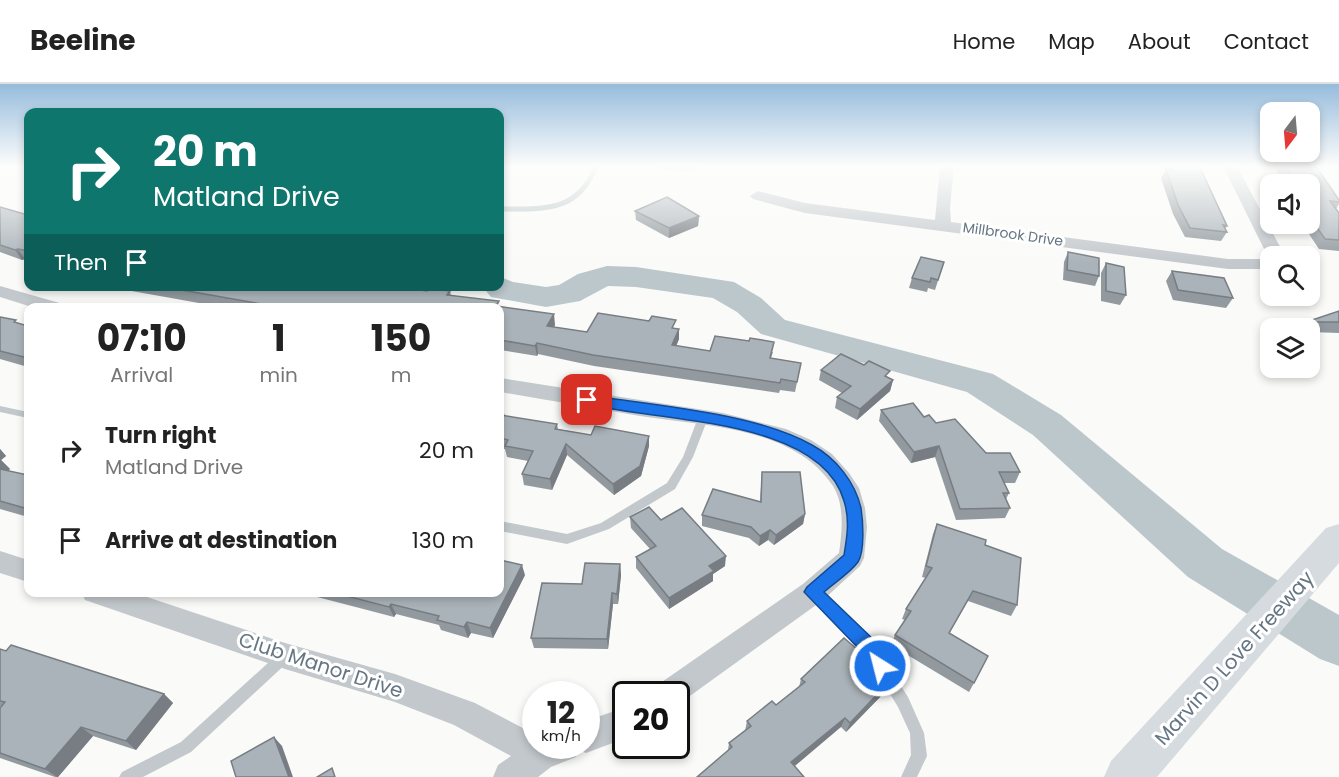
<!DOCTYPE html>
<html lang="en">
<head>
<meta charset="utf-8">
<style>
  :root { --surface:#fff; --page:#f6f6f6; --text:#222; --muted:#767676; --line:#e0e0e0 }
  body { margin:0; font-family:Poppins,sans-serif; background:var(--page); color:var(--text); height:100vh; display:flex; flex-direction:column; font-size:22px; white-space:nowrap }
  * { box-sizing:border-box; margin:0 }
  p { font-size:20px; color:var(--muted) }
  .icon { flex:none; width:33px; height:33px; fill:none; stroke:currentColor; stroke-width:2; stroke-linecap:round; stroke-linejoin:round }
  .map { position:relative; flex:1; overflow:hidden }
  .panel { position:absolute; left:24px; top:219px; width:480px; height:294px; display:flex; flex-direction:column; background:var(--surface); border-radius:12px; box-shadow:0 3px 9px #0003 }
  .panel>* { flex:none }
  .guide { position:absolute; left:24px; top:24px; width:480px; height:183px; border-radius:12px; box-shadow:0 3px 9px #0003; background:#0f766e; color:#fff; overflow:hidden }
  .needle { width:39px; rotate:196deg }
  .fabs { position:absolute; left:1260px; top:18px; display:grid; gap:12px }
  .fabs a { display:grid; place-items:center; width:60px; height:60px; border-radius:12px; background:var(--surface); box-shadow:0 3px 9px #0003; font-size:30px }
  .speed { position:absolute; left:522px; top:597px; display:flex; gap:12px; font-size:30px; font-weight:700; text-align:center }
  .speed>* { display:grid; place-content:center; width:78px; height:78px; border-radius:50%; background:var(--surface); box-shadow:0 3px 9px #0003; line-height:1 }
  .speed small { font-size:15px; font-weight:400 }
  .speed .limit { border:3px solid #111; border-radius:9px; background:#fff; color:#111 }
  .pin { position:absolute; display:grid; place-items:center; width:51px; height:51px; color:#fff; margin:-26px; border-radius:12px; box-shadow:0 3px 9px #0006 }
  .me { position:absolute; width:66px; margin:-33px; rotate:324deg; stroke-linejoin:round; filter:drop-shadow(0 0 4px #0008) }
  .turn { display:flex; align-items:center; gap:21px; height:126px; padding:0 30px; font-size:27px }
  .turn .icon { width:78px; height:78px; stroke-width:2.5 }
  .turn b { display:block; font-size:42px; line-height:51px }
  .then { display:flex; align-items:center; height:57px; padding:0 30px; background:#0003; gap:12px; font-size:22px }
  .eta { display:flex; justify-content:space-evenly; align-items:center; height:102px; text-align:center }
  .eta b { font-size:36px; font-weight:700; line-height:42px }
  ul { padding:0; list-style:none }
  li { display:flex; align-items:center; gap:18px; height:90px; padding:0 30px }
  li div { flex:1 }
  li b { display:block; font-size:22px }
  li em { font-style:normal }
  header { display:flex; align-items:center; gap:36px; box-sizing:border-box; height:84px; padding:0 30px; background:var(--surface); border-bottom:2px solid var(--line) }
  header strong { font-size:28px }
  nav { display:flex; gap:33px; margin-inline-start:auto; font-size:21px }
  .map>svg:first-child { display:block }
  .lines { fill:none; stroke-linecap:round; stroke-linejoin:round }
  .stream { stroke:#bbc7cb; stroke-width:5 }
  .river { fill:#bbc7cb; fill-rule:evenodd }
  .service { fill:#c3c8cc; fill-rule:evenodd }
  .minor { fill:#c3c8cc; fill-rule:evenodd }
  .secondary { fill:#d6dbdf; fill-rule:evenodd }
  .wall { fill:#929a9f }
  .shaded-wall { fill:#777d82 }
  .building { fill:#aab3b9; stroke:#777d82; stroke-width:1.5 }
  .route { fill:#1a73e8; stroke:#114b97; stroke-width:1.5 }
  .labels { text-anchor:middle; stroke-width:6; stroke-linejoin:round; paint-order:stroke }
  .far-street-label { font-size:14px; fill:#657683; stroke:#fff }
  .near-street-label { font-size:20px; fill:#657683; stroke:#fff }
</style>
</head>
<body>
<header>
<strong>Beeline</strong>
<nav><a>Home</a><a>Map</a><a>About</a><a>Contact</a></nav>
</header>
<div class="map">
<svg width="1339" height="693" viewBox="0 0 1339 693">
  <rect width="100%" height="100%" fill="#fafaf8"/>
  <g class="lines">
    <g class="stream">
      <polyline points="658,82 683,85 696,82"/>
      <path d="M500,125C543,125 578,129 596,82"/>
    </g>
    <polygon class="river" points="607,182 636,183 734,198 761,214 785,236 993,290 1061,331 1222,465 1339,531 1339,582 1320,575 1188,493 1033,351 967,308 761,250 737,228 713,214 636,203 608,202 580,217 546,223 491,213 482,202 500,202 500,193 513,198 546,203 559,201 578,190"/>
    <g class="service">
      <polygon points="0,322 28,328 28,334 0,328"/>
      <polygon points="703,330 708,334 693,373 675,405 609,445 567,460 500,447 500,437 567,450 601,439 667,399 683,373 698,334"/>
      <polygon points="813,503 818,504 874,559 908,613 924,649 927,672 917,693 901,693 911,671 910,649 898,623 864,567 808,512 807,508 808,504"/>
      <polygon points="285,566 290,568 292,572 290,576 191,668 143,693 119,693 122,688 181,658 280,568"/>
    </g>
    <g class="minor">
      <polygon points="940,82 954,82 950,124 951,138 1228,175 1269,175 1223,82 1237,82 1285,172 1270,172 1270,185 1228,185 805,129 753,115 750,112 758,107 805,119 935,136"/>
      <polygon points="0,202 63,220 65,224 35,224 0,213"/>
      <path d="M500,294L723,329L786,345L811,356L832,370L849,389L859,404L865,424L867,443L864,474L860,482L823,516L676,622V610H655L659,600L803,500L839,469C842,448 845,421 833,402C793,342 703,342 640,332C593,324 547,316 500,308Z"/>
      <polygon points="0,467 28,476 28,498 0,489"/>
      <polygon points="81,508 132,508 285,559 395,590 475,619 536,651 536,662 586,662 586,637 626,623 626,654 586,669 579,666 576,673 551,683 538,693 493,693 498,681 511,672 454,641 395,618 285,585 85,516"/>
    </g>
    <polygon class="secondary" points="1339,440 1339,479 1157,693 1104,693 1111,677 1326,444"/>
  </g>
  <g class="wall">
    <polygon points="1164,82 1199,82 1227,142 1225,145 1227,148 1221,157 1185,153 1173,130 1161,94 1165,87"/>
    <polygon points="1274,82 1316,82 1339,116 1339,120 1336,125 1339,129 1339,167 1319,165 1305,144 1308,140 1310,140 1310,100 1285,100"/>
    <polygon points="0,123 28,131 28,176 25,175 22,176 0,168"/>
    <polygon points="635,127 699,132 698,142 669,154 636,136"/>
    <polygon points="1068,168 1099,192 1095,202 1063,196 1064,178"/>
    <polygon points="944,178 935,206 928,204 927,208 909,204 912,194"/>
    <polygon points="1106,179 1126,211 1120,221 1101,217 1101,189"/>
    <polygon points="1172,187 1233,214 1226,224 1173,216 1166,197"/>
    <polygon points="124,202 394,202 427,207 450,207 451,211 500,223 555,241 554,243 587,248 676,244 679,255 676,262 710,267 773,268 771,274 801,279 795,308 780,306 779,309 594,282 538,270 537,272 500,266 500,224 227,224 126,206"/>
    <polygon points="1339,227 1339,249 1310,248 1310,244 1306,244 1312,236"/>
    <polygon points="0,233 28,242 28,283 0,275"/>
    <polygon points="821,286 888,294 893,296 890,307 857,336 835,324 837,313 842,309 819,296"/>
    <polygon points="500,325 503,326 505,332 557,340 558,345 649,362 641,392 614,411 567,371 552,406 524,401 522,390 528,377 507,373 505,365 500,365"/>
    <polygon points="881,326 924,333 1020,388 1015,399 1004,399 1009,409 1006,415 1010,424 1005,434 956,436 935,373 911,379 879,337"/>
    <polygon points="0,365 6,372 1,376 10,385 8,387 28,391 28,433 0,425"/>
    <polygon points="762,388 805,430 803,440 774,461 768,456 759,462 749,454 702,442 702,431 760,417"/>
    <polygon points="630,433 661,436 725,482 713,490 713,497 669,525 636,484 636,473 650,465 631,444"/>
    <polygon points="937,440 985,461 1017,521 1011,532 968,517 949,550 974,599 969,608 891,561 895,551 905,536 902,535 906,525 926,494 922,493 933,450"/>
    <polygon points="620,480 621,491 618,520 613,520 608,565 534,564 531,554 582,500"/>
    <polygon points="525,491 493,554 471,549 468,554 441,546 439,541 396,530 394,533 298,508 500,508"/>
    <polygon points="0,565 164,610 173,619 136,666 93,652 58,693 55,693 0,674 0,624 1,622 0,622"/>
    <polygon points="885,589 882,597 886,601 882,611 846,648 841,643 728,666 729,659 745,647 747,637 776,621 799,603 801,595"/>
  </g>
  <g class="shaded-wall">
    <polygon points="699,132 698,142 669,154 669,144"/>
    <polygon points="18,165 25,175 22,176 15,166"/>
    <polygon points="554,230 555,241 548,252 547,242"/>
    <polygon points="679,245 679,255 672,272 672,261"/>
    <polygon points="537,259 538,270 537,272 535,262"/>
    <polygon points="893,296 890,307 857,336 860,325"/>
    <polygon points="649,352 649,362 641,392 614,411 613,400"/>
    <polygon points="566,360 567,371 552,406 550,395"/>
    <polygon points="939,362 935,373 911,379 914,368"/>
    <polygon points="0,365 6,372 1,376 10,385 0,393"/>
    <polygon points="805,430 803,440 774,461 776,451"/>
    <polygon points="770,446 768,456 759,462 760,452"/>
    <polygon points="726,472 725,482 713,490 713,497 669,525 669,514 709,482"/>
    <polygon points="620,480 621,491 618,520 617,510"/>
    <polygon points="522,481 525,491 493,554 490,544"/>
    <polygon points="612,509 613,520 608,565 607,555"/>
    <polygon points="391,520 396,530 394,533 389,523"/>
    <polygon points="467,538 471,549 468,554 464,543"/>
    <polygon points="886,601 882,611 846,648 850,639"/>
    <polygon points="164,610 173,619 136,666 126,657"/>
    <polygon points="845,634 841,643 789,687 791,678"/>
    <polygon points="81,643 93,652 58,693 57,693 45,685"/>
    <polygon points="274,653 282,662 293,693 289,693"/>
  </g>
  <g class="building">
    <polygon points="1171,82 1199,82 1204,92 1227,142 1223,141 1227,148 1190,144 1178,121 1166,85 1172,86"/>
    <polygon points="1285,82 1316,82 1339,116 1339,118 1330,117 1339,129 1339,156 1325,155 1311,135 1318,135 1310,122 1310,100 1296,100"/>
    <polygon points="667,113 699,132 669,144 635,127"/>
    <polygon points="0,123 28,131 28,133 26,134 28,135 28,167 18,165 15,166 0,161"/>
    <polygon points="1068,168 1099,174 1099,192 1067,186"/>
    <polygon points="921,173 944,178 938,196 931,194 930,198 912,194"/>
    <polygon points="1106,179 1124,183 1126,211 1106,207"/>
    <polygon points="1172,187 1224,194 1233,214 1178,206"/>
    <polygon points="159,202 394,202 427,207 430,204 450,207 447,211 499,217 496,222 554,230 547,242 587,248 598,229 649,237 652,232 676,236 672,244 679,245 672,261 710,267 715,252 749,257 750,254 774,258 770,274 801,279 797,298 781,295 780,299 593,271 537,259 535,262 500,256 500,224 284,224"/>
    <polygon points="1339,227 1339,238 1312,238 1312,236"/>
    <polygon points="0,233 16,236 14,238 28,242 28,274 0,267"/>
    <polygon points="841,270 864,281 869,277 890,287 885,292 893,296 860,325 837,313 851,302 821,286"/>
    <polygon points="913,319 924,333 929,331 936,339 955,335 986,369 1010,369 1020,388 999,388 1009,409 1003,409 1010,424 960,425 939,362 914,368 881,326"/>
    <polygon points="500,325 503,326 500,331 557,340 555,345 591,351 595,342 649,352 640,382 613,400 566,360 550,395 522,390 533,367 505,362 508,356 500,354"/>
    <polygon points="0,385 28,391 28,425 0,417"/>
    <polygon points="762,388 800,388 805,430 776,451 770,446 760,452 751,443 702,431 713,405 761,418"/>
    <polygon points="649,423 661,436 682,424 726,472 709,482 714,487 669,514 636,473 656,462 630,433"/>
    <polygon points="937,440 986,456 985,461 1021,474 1017,521 973,507 949,549 988,572 974,599 895,551 911,527 906,525 932,484 926,482"/>
    <polygon points="500,476 522,481 490,544 467,538 464,543 437,536 439,532 391,520 389,523 331,508 500,508"/>
    <polygon points="585,479 620,480 617,510 612,509 607,555 531,554 542,499 582,500"/>
    <polygon points="844,554 885,589 880,596 886,601 850,639 845,634 791,678 804,693 697,693 732,663 729,659 751,642 747,637 772,617 776,621 805,598 801,595"/>
    <polygon points="11,561 164,610 126,657 81,643 45,685 0,669 0,624 5,618 0,617 0,565 6,567"/>
    <polygon points="274,653 289,693 236,693 231,677"/>
    <polygon points="332,684 335,693 317,693"/>
  </g>
  <linearGradient id="sky" x2="0" y2="1"><stop stop-color="#96bcdc"/><stop offset="0.46" stop-color="#fdfdfc"/><stop offset="1" stop-color="#fdfdfc" stop-opacity="0"/></linearGradient>
  <rect width="1339" height="179" fill="url(#sky)"/>
  <path class="route" d="M587,311C652,321 756,329 812,361C836,374 855,398 861,424C863,437 865,467 858,478C850,489 834,499 824,508L876,558L890,582L887,587L880,590L874,587L863,569L804,508L807,503L844,471C847,453 850,436 844,417C820,332 652,338 582,319L580,316L582,313Z"/>
  <g class="labels">
    <g class="far-street-label">
      <text transform="translate(1013 150) rotate(8)" y="5">Millbrook Drive</text>
    </g>
    <g class="near-street-label">
      <text transform="translate(1234 574) rotate(-48)" y="7">Marvin D Love Freeway</text>
      <text transform="translate(321 581) rotate(18)" y="7">Club Manor Drive</text>
    </g>
  </g>
</svg>
<div class="fabs">
<a><svg class="needle" viewBox="-14 -14 28 28"><path d="M0-13l5 13h-10z" fill="#e53935"/><path d="M0 13l5-13h-10z" fill="#767676"/></svg></a>
<a><svg class="icon" aria-label="sound" viewBox="0 0 24 24"><path d="M4 9h4l5-4v14l-5-4H4zM17 9q2 3 0 6"/></svg></a>
<a><svg class="icon" aria-label="search" viewBox="0 0 24 24"><circle cx="10" cy="10" r="6"/><path d="M15 15l6 6"/></svg></a>
<a><svg class="icon" aria-label="layers" viewBox="0 0 24 24"><path d="M12 4l9 5-9 5-9-5zM3 14l9 5 9-5"/></svg></a>
</div>
<div class="speed"><div>12<small>km/h</small></div><div class="limit">20</div></div>
<div class="pin" style="left:587px;top:316px;background:#d93025"><svg class="icon" aria-label="arrive" viewBox="0 0 24 24"><path d="M6 21V4h12l-3 4 3 4H6"/></svg></div>
<svg class="me" style="left:880px;top:582px" viewBox="-20 -20 40 40"><circle r="17" fill="#1a73e8" stroke="#fff" stroke-width="3"/><path d="M0-11L8 9 0 5-8 9z" fill="#fff"/></svg>
<div class="guide">
<div class="turn"><svg class="icon" aria-label="right" viewBox="0 0 24 24"><path d="M7 20v-9h11M14 6l5 5-5 5"/></svg><div><b>20 m</b>Matland Drive</div></div>
<div class="then">Then<svg class="icon" aria-label="arrive" viewBox="0 0 24 24"><path d="M6 21V4h12l-3 4 3 4H6"/></svg></div>
</div>
<section class="panel">
<div class="eta">
<div><b>07:10</b><p>Arrival</p></div>
<div><b>1</b><p>min</p></div>
<div><b>150</b><p>m</p></div>
</div>
<ul>
<li><svg class="icon" aria-label="right" viewBox="0 0 24 24"><path d="M7 20v-9h11M14 6l5 5-5 5"/></svg><div><b>Turn right</b><p>Matland Drive</p></div><em>20 m</em></li>
<li><svg class="icon" aria-label="arrive" viewBox="0 0 24 24"><path d="M6 21V4h12l-3 4 3 4H6"/></svg><div><b>Arrive at destination</b></div><em>130 m</em></li>
</ul>
</section>
</div>
</body>
</html>
